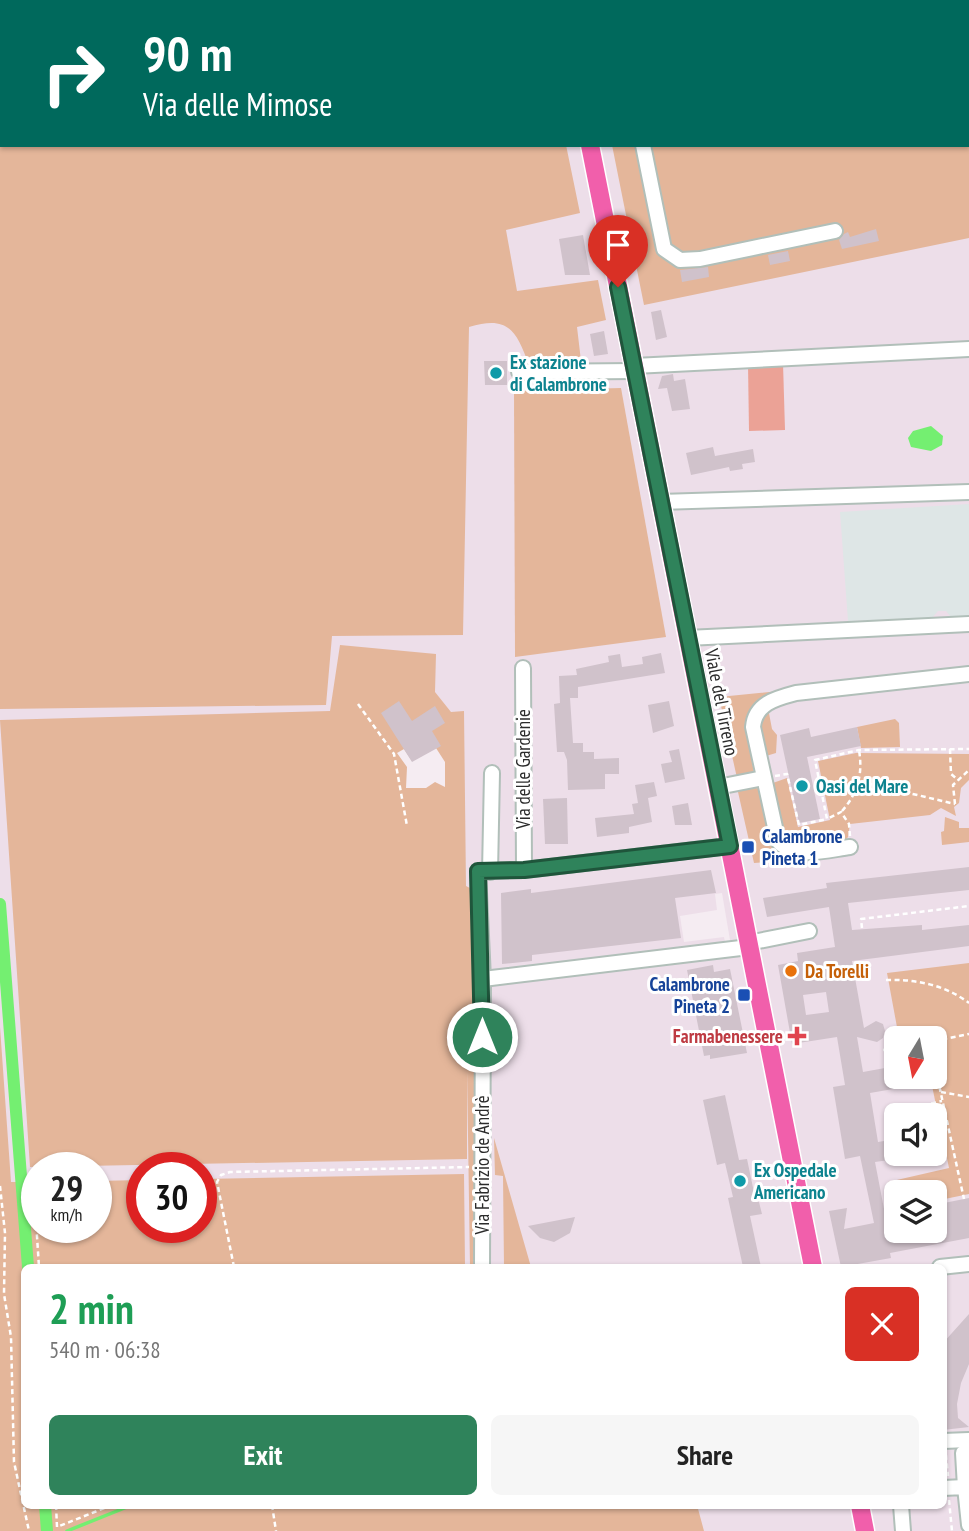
<!DOCTYPE html>
<html lang="en">
<head>
<meta charset="utf-8">
<style>
  :root { --surface:#fff; --page:#f6f6f6; --text:#222; --muted:#767676; --accent:#2f835b }
  body { margin:0; font-family:"PT Sans Narrow",sans-serif; background:var(--page); color:var(--text); height:100vh; display:flex; flex-direction:column; font-size:26px; white-space:nowrap }
  * { box-sizing:border-box; margin:0 }
  p { font-size:23px; color:var(--muted) }
  .icon { flex:none; width:38px; height:38px; fill:none; stroke:currentColor; stroke-width:2; stroke-linecap:round; stroke-linejoin:round }
  .map { position:relative; flex:1; overflow:hidden }
  .side { position:absolute; left:21px; top:1264px; width:926px; height:245px; display:flex; flex-direction:column; background:var(--surface); border-radius:10px; box-shadow:0 2px 5px #0004 }
  .side>* { flex:none }
  .hud { position:absolute; left:0px; top:0px; width:970px; height:147px; box-shadow:0 2px 5px #0004; background:#00695c; color:#fff; overflow:hidden }
  .needle { width:46px; rotate:190deg }
  .controls { position:absolute; left:884px; top:1026px; display:grid; gap:14px }
  .controls a { display:grid; place-items:center; width:63px; height:63px; border-radius:10px; background:var(--surface); box-shadow:0 2px 5px #0004; font-size:35px }
  .speed { position:absolute; left:21px; top:1152px; display:flex; gap:14px; font-size:35px; font-weight:700; text-align:center }
  .speed>* { display:grid; place-content:center; width:91px; height:91px; border-radius:50%; background:var(--surface); box-shadow:0 2px 5px #0004; line-height:1 }
  .speed small { font-size:18px; font-weight:400 }
  .speed .limit { border:10px solid #d22; background:#fff; color:#111 }
  .pin { position:absolute; display:grid; place-items:center; width:60px; height:60px; color:#fff; margin:-72px -30px; border-radius:50% 50% 50% 0; rotate:-45deg; box-shadow:0 0 7px #0007 }
  .pin .icon { rotate:45deg }
  .me { position:absolute; width:77px; margin:-38px; rotate:0deg; stroke-linejoin:round; filter:drop-shadow(0 0 5px #0008) }
  .turn { display:flex; align-items:center; gap:24px; height:147px; padding:0 28px; font-size:32px }
  .turn .icon { width:91px; height:91px; stroke-width:2.5 }
  .turn b { display:block; font-size:49px; line-height:60px }
  .round { display:grid; place-items:center; flex:none; width:74px; height:74px; border-radius:10px; background:var(--page) }
  .head { display:flex; align-items:center; justify-content:space-between; height:119px; padding:0 28px }
  h1 { font-size:42px; font-weight:800; line-height:52px; color:#1e9e55 }
  .button { display:flex; gap:14px; margin-top:auto; padding:14px 28px }
  .button a { flex:1; height:80px; border-radius:10px; background:var(--accent); color:#fff; font-size:28px; font-weight:800; line-height:80px; text-align:center }
  .button a+a { background:var(--page); color:var(--text) }
  .map>svg:first-child { display:block }
  .industrial { fill:#dee6e6 }
  .green { fill:#e4b69a }
  .pitch { fill:#eba296 }
  .plaza { fill:#f5ecf2 }
  .water { fill:#74ef71 }
  .lines { fill:none; stroke-linecap:round; stroke-linejoin:round }
  .stream { stroke:#74ef71; stroke-width:3.5 }
  .canal { stroke:#74ef71; stroke-width:12 }
  .building { fill:#d0c2cb; fill-rule:evenodd }
  .minor-casing { stroke:#b1bfb9; stroke-width:18 }
  .major-casing { stroke:#fff; stroke-width:21 }
  .path { stroke:#fff; stroke-width:2.5; stroke-dasharray:5 3.5; stroke-linecap:butt }
  .minor { stroke:#fff; stroke-width:14 }
  .major { stroke:#f15fab; stroke-width:18 }
  .route-casing { stroke:#1f553b; stroke-width:18 }
  .route { stroke:#2f835b; stroke-width:12 }
  .culture-dot { fill:#0f9aa8; stroke:#fff; stroke-width:2.5 }
  .transit-dot { fill:#1a4fb4; stroke:#fff; stroke-width:2.5 }
  .food-dot { fill:#e8710a; stroke:#fff; stroke-width:2.5 }
  .health-dot { fill:#e0444e; stroke:#fff; stroke-width:2.5 }
  .labels { text-anchor:middle; stroke-width:6; stroke-linejoin:round; paint-order:stroke }
  .culture-label { font-size:19px; font-weight:bold; fill:#0d838f; stroke:#fff; text-anchor:start }
  .street-label { font-size:19px; fill:#2b2b2b; stroke:#fff }
  .transit-label { font-size:19px; font-weight:bold; fill:#164399; stroke:#fff; text-anchor:start }
  .food-label { font-size:19px; font-weight:bold; fill:#c56008; stroke:#fff; text-anchor:start }
  .health-label { font-size:19px; font-weight:bold; fill:#be3a42; stroke:#fff; text-anchor:end }
</style>
</head>
<body>
<div class="map">
<svg width="969" height="1531" viewBox="0 0 969 1531">
  <rect width="100%" height="100%" fill="#eddee9"/>
  <polygon class="industrial" points="969,504 969,617 951,617 946,611 938,611 932,618 848,621 840,512"/>
  <g class="green">
    <path d="M0,0H536L2,2V145H566L580,213L506,230L517,291L598,280L606,320L577,327L581,361L529,365C516,330 508,315 469,327L463,635L332,636L326,705L0,709Z"/>
    <polygon points="583,0 969,0 969,238 644,305 612,145 968,145 968,2"/>
    <polygon points="621,388 666,637 515,657 514,391"/>
    <polygon points="340,645 436,654 435,692 451,712 464,711 466,886 476,891 480,1267 470,1267 467,1070 467,1159 30,1167 0,720 330,711"/>
    <polygon points="779,691 747,731 754,773 737,778 719,697"/>
    <path d="M768,708L772,729L777,735L776,753L766,756C760,740 752,721 768,708Z"/>
    <polygon points="895,719 899,723 900,747 861,748 857,727"/>
    <polygon points="856,753 969,754 969,780 961,788 959,803 954,807 956,816 941,808 930,815 850,824 848,837 844,842 798,847 783,840 770,784 787,778 798,827 830,820 818,761"/>
    <polygon points="751,786 759,789 770,835 801,859 754,863 738,792"/>
    <polygon points="945,817 959,822 959,828 969,828 969,842 942,845 941,832 944,831"/>
    <polygon points="969,963 969,1194 935,1201 934,1192 896,1192 896,1209 893,1210 888,1182 949,1168 930,1076 934,1076 934,1038 899,1038 887,973"/>
    <polygon points="0,1027 11,1182 37,1182 37,1227 96,1227 96,1181 142,1180 142,1227 201,1227 201,1179 464,1174 465,1267 24,1267 24,1505 697,1505 704,1531 0,1531"/>
    <polygon points="494,1138 531,1267 504,1267 503,1176 495,1175"/>
  </g>
  <polygon class="pitch" points="783,363 785,430 749,431 748,364"/>
  <g class="plaza">
    <polygon points="436,748 445,762 445,787 435,782 426,788 406,788 407,767 397,753 404,749 412,761"/>
    <polygon points="722,893 731,946 726,947 724,937 684,942 680,916 717,910 715,894"/>
  </g>
  <polygon class="water" points="931,426 943,436 942,445 931,451 911,447 908,438 913,431"/>
  <g class="lines">
    <polyline class="stream" points="67,1531 132,1505"/>
    <g class="canal">
      <polyline points="0,904 28,1267"/>
      <polyline points="45,1505 47,1531"/>
    </g>
  </g>
  <g class="building">
    <polygon points="876,229 879,241 842,249 839,240 844,234 848,232 850,237"/>
    <polygon points="583,235 590,275 565,275 559,239"/>
    <polygon points="788,251 790,261 770,265 768,255"/>
    <polygon points="708,267 709,277 682,282 680,270"/>
    <polygon points="661,310 667,337 656,340 651,312"/>
    <polygon points="604,331 608,354 594,356 590,334"/>
    <polygon points="484,361 507,361 507,385 485,385"/>
    <polygon points="673,374 674,381 685,379 690,409 672,411 667,388 658,389 662,376"/>
    <polygon points="713,447 715,456 753,449 755,462 742,464 743,469 730,471 729,467 691,475 686,453"/>
    <polygon points="661,653 665,673 578,687 578,698 570,698 573,743 583,743 583,752 594,752 594,759 619,758 619,774 605,774 605,789 568,790 567,760 564,752 557,752 554,704 560,703 559,676 577,675 576,669 609,662 608,656 620,654 622,667 643,664 642,657"/>
    <polygon points="399,701 412,721 435,706 445,723 432,731 441,746 412,762 381,713"/>
    <polygon points="669,701 674,726 653,733 648,705"/>
    <polygon points="857,727 861,746 807,757 820,819 799,823 780,735 809,728 811,737"/>
    <polygon points="679,749 685,779 665,783 661,764 672,762 669,751"/>
    <polygon points="654,782 657,796 648,798 652,822 629,827 629,833 597,837 595,818 634,814 632,804 638,803 635,785"/>
    <polygon points="567,798 568,844 545,844 543,799"/>
    <polygon points="688,803 692,825 675,825 672,806"/>
    <path d="M969,867V890L848,903L852,930L922,925V930L969,925V946L852,961L864,1028L876,1021L883,1024L885,1031L883,1038L877,1042L857,1037L863,1072L896,1066V1076H915L916,1085L870,1093L878,1142L896,1139V1159L875,1162L885,1214L896,1212V1230H934V1205L969,1198V1238L890,1253L891,1258L841,1267L829,1211L847,1208L844,1229L874,1223L860,1156L845,1159L833,1087L845,1085L837,1037L792,1044L778,965L798,961L797,953L835,947L829,907L767,917L763,898L827,888L826,883ZM826,992L829,1012L806,1015L803,995Z"/>
    <polygon points="711,870 716,893 675,898 681,938 532,955 532,961 502,964 501,893 531,889 531,893"/>
    <polygon points="713,965 714,972 730,969 747,1053 710,1059 710,1055 704,1056 687,970"/>
    <polygon points="725,1095 739,1160 747,1159 756,1202 759,1202 762,1214 750,1216 761,1267 743,1267 728,1198 733,1197 725,1163 717,1165 703,1100"/>
    <polygon points="575,1217 570,1233 554,1242 540,1238 528,1226"/>
    <polygon points="969,1314 969,1364 961,1383 957,1404 958,1418 969,1427 943,1430 943,1343"/>
  </g>
  <g class="lines">
    <g class="minor-casing">
      <g id="minor">
        <polyline points="635,0 636,2"/>
        <polyline points="747,0 747,2"/>
        <polyline points="968,43 969,43"/>
        <polyline points="643,145 664,249 680,260 700,259 835,231"/>
        <polyline points="634,366 969,349"/>
        <polyline points="519,372 635,371"/>
        <polyline points="660,502 969,492"/>
        <polyline points="687,638 969,624"/>
        <polyline points="523,668 524,870"/>
        <polyline points="718,787 763,778"/>
        <path d="M850,847C827,850 795,860 778,841L753,727C755,703 777,698 796,693L969,674"/>
        <polyline points="490,872 492,773"/>
        <polyline points="748,943 809,931"/>
        <polyline points="483,979 749,947"/>
        <polyline points="482,1267 483,979 478,871 524,870 729,846"/>
        <polyline points="940,1267 969,1264"/>
        <polyline points="943,1441 969,1440"/>
        <polyline points="965,1487 963,1453 969,1453"/>
        <polyline points="943,1488 965,1487 969,1525"/>
        <polyline points="901,1505 903,1531"/>
      </g>
    </g>
    <g class="major-casing">
      <g id="major">
        <polyline points="562,0 562,2"/>
        <polyline points="590,145 813,1267"/>
        <polyline points="860,1505 865,1531"/>
      </g>
    </g>
    <g class="path">
      <polyline points="358,704 394,754 407,826"/>
      <polyline points="950,749 951,774 958,780"/>
      <polyline points="775,776 787,774 799,825 827,819"/>
      <polyline points="859,782 885,787"/>
      <circle cx="891" cy="789" r="5.5"/>
      <polyline points="896,790 955,804"/>
      <polyline points="955,804 953,785 969,770"/>
      <path d="M842,811C858,793 863,774 859,750"/>
      <polyline points="850,836 849,824 841,812 827,819 815,760 859,750 969,749"/>
      <polyline points="862,928 861,919 969,906"/>
      <path d="M886,980C916,979 945,985 969,1003"/>
      <polyline points="934,1041 969,1034"/>
      <polyline points="883,1050 896,1048"/>
      <polyline points="934,1062 964,1199"/>
      <polyline points="941,1092 969,1097"/>
      <polyline points="898,1111 942,1101"/>
      <polyline points="33,1175 39,1267"/>
      <polyline points="0,1186 5,1233 4,1294 11,1337 14,1462 29,1531"/>
      <polyline points="234,1267 217,1182 221,1175 230,1172 469,1167"/>
      <polyline points="946,1455 948,1476"/>
      <polyline points="949,1500 952,1531"/>
      <polyline points="56,1505 57,1527 112,1505"/>
      <polyline points="272,1505 276,1531"/>
    </g>
    <use href="#minor" class="minor"/>
    <use href="#major" class="major"/>
  </g>
  <g class="lines">
    <g class="route-casing">
      <polyline id="route" points="482,1037 478,871 524,870 730,846 618,287"/>
    </g>
    <use href="#route" class="route"/>
  </g>
  <g class="culture-dot">
    <circle cx="496" cy="373" r="7"/>
    <circle cx="802" cy="786" r="7"/>
    <circle cx="740" cy="1181" r="7"/>
  </g>
  <g class="transit-dot">
    <rect x="741" y="840" width="14" height="14" rx="3.5"/>
    <rect x="737" y="988" width="14" height="14" rx="3.5"/>
  </g>
  <circle class="food-dot" cx="791" cy="971" r="7"/>
  <path class="health-dot" d="M793.5 1025.5h7v7h7v7h-7v7h-7v-7h-7v-7h7z"/>
  <g class="labels">
    <g class="culture-label">
      <text x="510" y="369">Ex stazione<tspan x="510" dy="22">di Calambrone</tspan></text>
      <text x="816" y="793">Oasi del Mare</text>
      <text x="754" y="1177">Ex Ospedale<tspan x="754" dy="22">Americano</tspan></text>
    </g>
    <g class="street-label">
      <text transform="translate(722 702) rotate(79)" y="7">Viale del Tirreno</text>
      <text transform="translate(523 769) rotate(-90)" y="7">Via delle Gardenie</text>
      <text transform="translate(482 1165) rotate(-90)" y="7">Via Fabrizio de Andrè</text>
    </g>
    <g class="transit-label">
      <text x="762" y="843">Calambrone<tspan x="762" dy="22">Pineta 1</tspan></text>
      <text x="730" y="991" text-anchor="end">Calambrone<tspan x="730" dy="22">Pineta 2</tspan></text>
    </g>
    <g class="food-label">
      <text x="805" y="978">Da Torelli</text>
    </g>
    <g class="health-label">
      <text x="783" y="1043">Farmabenessere</text>
    </g>
  </g>
</svg>
<div class="controls">
<a><svg class="needle" viewBox="-14 -14 28 28"><path d="M0-13l5 13h-10z" fill="#e53935"/><path d="M0 13l5-13h-10z" fill="#767676"/></svg></a>
<a><svg class="icon" aria-label="sound" viewBox="0 0 24 24"><path d="M4 9h4l5-4v14l-5-4H4zM17 9q2 3 0 6"/></svg></a>
<a><svg class="icon" aria-label="layers" viewBox="0 0 24 24"><path d="M12 4l9 5-9 5-9-5zM3 14l9 5 9-5"/></svg></a>
</div>
<div class="speed"><div>29<small>km/h</small></div><div class="limit">30</div></div>
<div class="pin" style="left:618px;top:287px;background:#d93025"><svg class="icon" aria-label="arrive" viewBox="0 0 24 24"><path d="M6 21V4h12l-3 4 3 4H6"/></svg></div>
<svg class="me" style="left:482px;top:1037px" viewBox="-20 -20 40 40"><circle r="17" fill="#2f835b" stroke="#fff" stroke-width="3"/><path d="M0-11L8 9 0 5-8 9z" fill="#fff"/></svg>
<div class="hud">
<div class="turn"><svg class="icon" aria-label="right" viewBox="0 0 24 24"><path d="M7 20v-9h11M14 6l5 5-5 5"/></svg><div><b>90 m</b>Via delle Mimose</div></div>
</div>
<section class="side">
<div class="head"><div><h1>2 min</h1><p>540 m · 06:38</p></div><a class="round" style="background:#d93025;color:#fff"><svg class="icon" aria-label="close" viewBox="0 0 24 24"><path d="M6 6l12 12M18 6L6 18"/></svg></a></div>
<div class="button"><a>Exit</a><a>Share</a></div>
</section>
</div>
</body>
</html>
